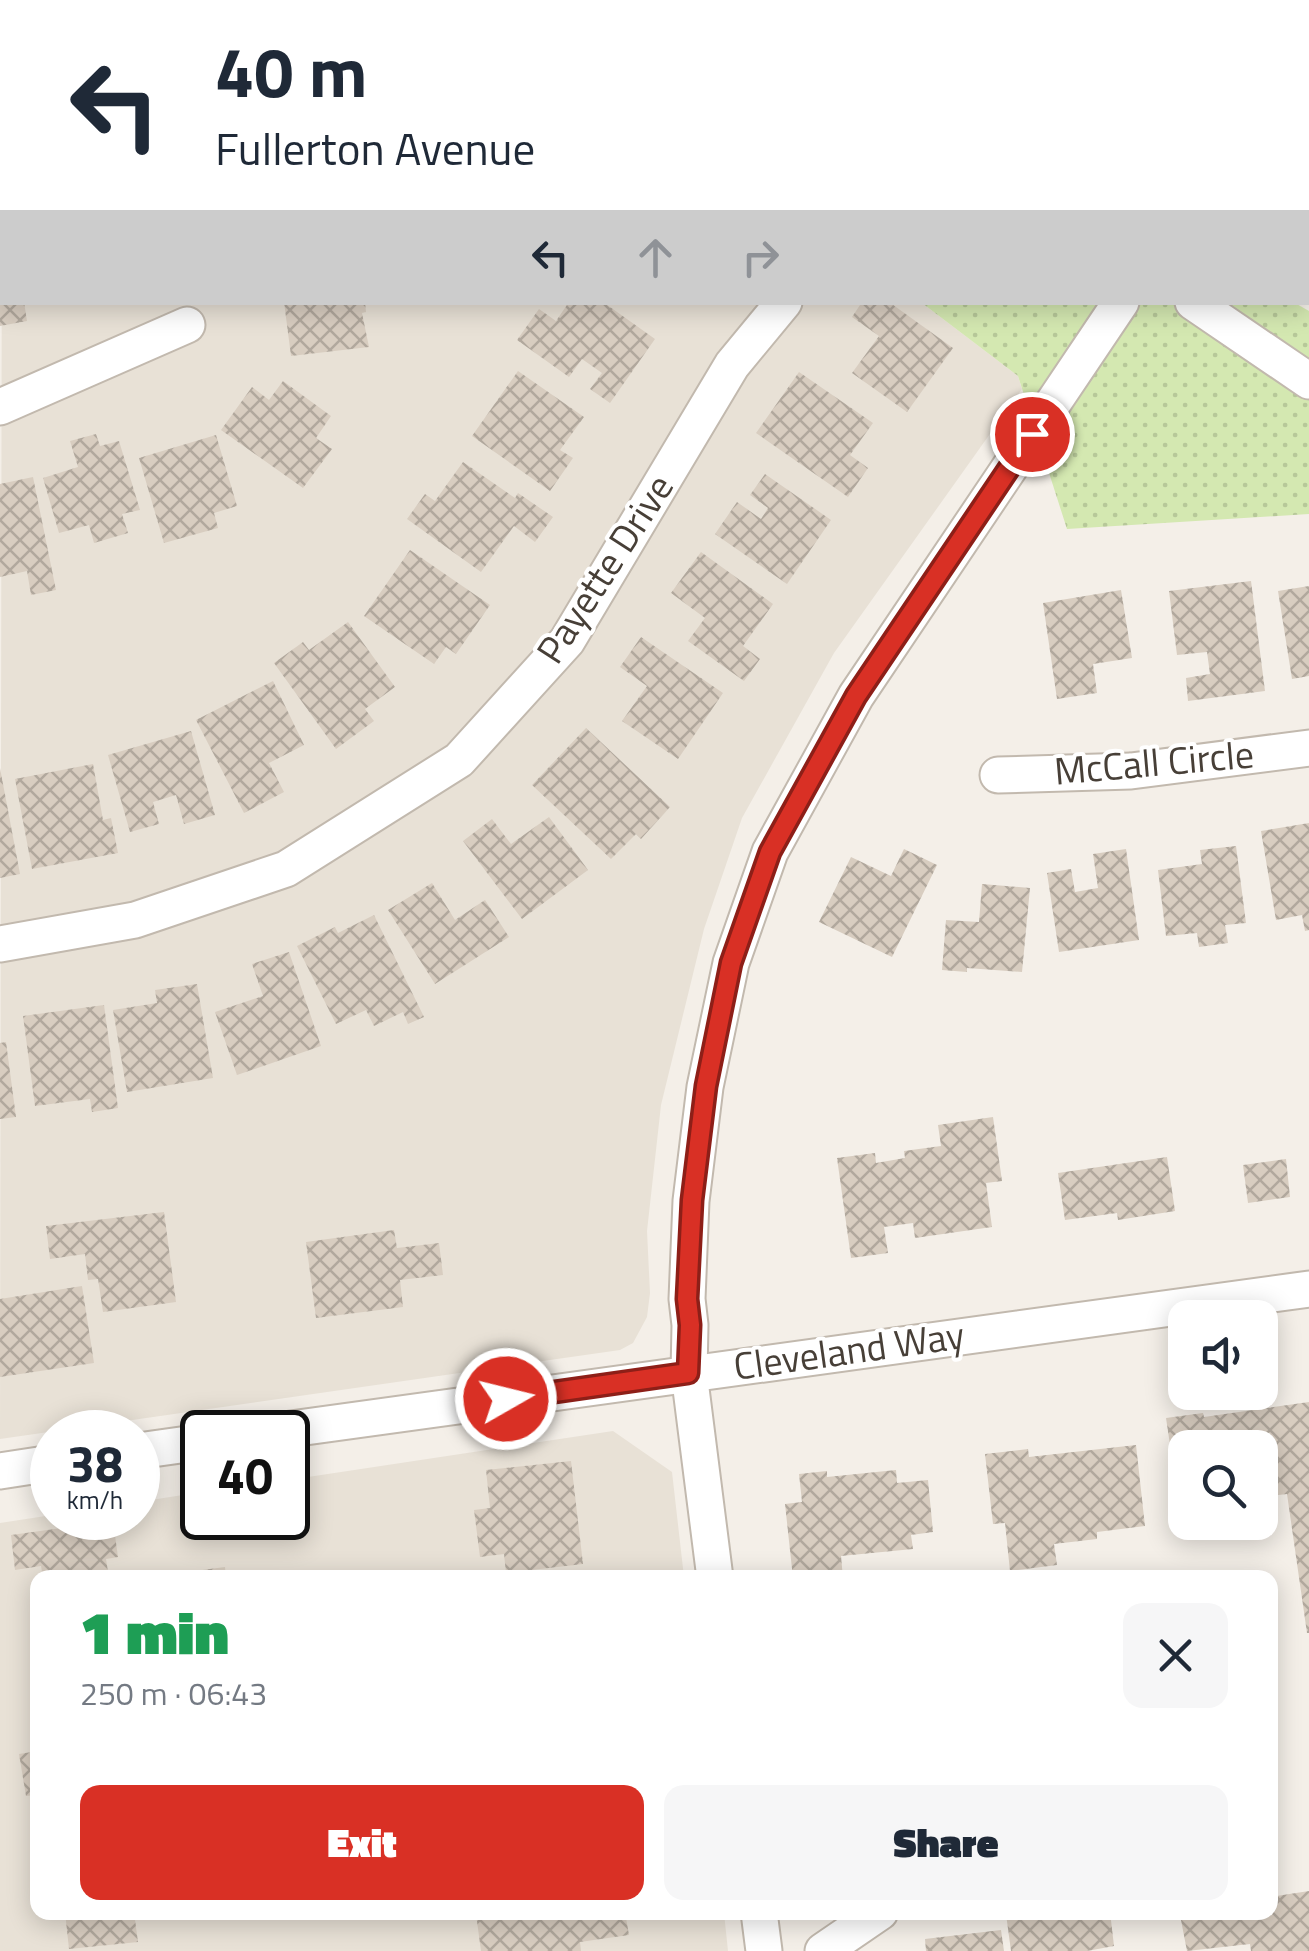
<!DOCTYPE html>
<html lang="en">
<head>
<meta charset="utf-8">
<style>
  :root { --surface:#fff; --page:#f6f6f7; --text:#1f2937; --muted:#747a83; --accent:#d93025 }
  body { margin:0; font-family:"Titillium Web",sans-serif; background:var(--page); color:var(--text); height:100vh; display:flex; flex-direction:column; font-size:38px; white-space:nowrap }
  * { box-sizing:border-box; margin:0 }
  p { font-size:32px; color:var(--muted) }
  .icon { flex:none; width:55px; height:55px; fill:none; stroke:currentColor; stroke-width:2; stroke-linecap:round; stroke-linejoin:round }
  .map { position:relative; flex:1; overflow:hidden }
  .sheet { position:absolute; left:30px; top:1570px; width:1248px; height:350px; display:flex; flex-direction:column; background:var(--surface); border-radius:20px; box-shadow:0 5px 25px #0003 }
  .sheet>* { flex:none }
  .guide { position:absolute; left:0px; top:0px; width:1310px; height:305px; box-shadow:0 5px 25px #0003; background:#fff; color:var(--text); overflow:hidden }
  .buttons { position:absolute; left:1168px; top:1300px; display:grid; gap:20px }
  .buttons a { display:grid; place-items:center; width:110px; height:110px; border-radius:20px; background:var(--surface); box-shadow:0 5px 25px #0003; font-size:50px }
  .speed { position:absolute; left:30px; top:1410px; display:flex; gap:20px; font-size:50px; font-weight:700; text-align:center }
  .speed>* { display:grid; place-content:center; width:130px; height:130px; border-radius:50%; background:var(--surface); box-shadow:0 5px 25px #0003; line-height:1 }
  .speed small { font-size:25px; font-weight:400 }
  .speed .limit { border:5px solid #111; border-radius:15px; background:#fff; color:#111 }
  .pin { position:absolute; display:grid; place-items:center; width:85px; height:85px; color:#fff; margin:-42px; border:5px solid #fff; border-radius:50%; box-shadow:0 2px 10px #0007 }
  .me { position:absolute; width:110px; margin:-55px; rotate:82deg; stroke-linejoin:round; filter:drop-shadow(0 0 8px #0008) }
  .turn { display:flex; align-items:center; gap:35px; height:210px; padding:0 50px; font-size:45px }
  .turn .icon { width:130px; height:130px; stroke-width:2.5 }
  .turn b { display:block; font-size:70px; line-height:85px }
  .lanes { display:flex; align-items:center; height:95px; padding:0 50px; background:#0003; justify-content:center; gap:50px; direction:ltr }
  .lanes .off { opacity:.35 }
  .round { display:grid; place-items:center; flex:none; width:105px; height:105px; border-radius:20px; background:var(--page) }
  .summary { display:flex; align-items:center; justify-content:space-between; height:170px; padding:0 50px }
  h1 { font-size:60px; font-weight:800; line-height:75px; color:#1e9e55 }
  .button { display:flex; gap:20px; margin-top:auto; padding:20px 50px }
  .button a { flex:1; height:115px; border-radius:20px; background:var(--accent); color:#fff; font-size:40px; font-weight:800; line-height:115px; text-align:center }
  .button a+a { background:var(--page); color:var(--text) }
  .map>svg:first-child { display:block }
  .residential { fill:#e8e1d6 }
  .park { fill:url(#park-dots) }
  .building { fill:url(#building-cross-hatch) }
  .lines { fill:none; stroke-linecap:round; stroke-linejoin:round }
  .minor-casing { stroke:#c2b9ae; stroke-width:39 }
  .minor { stroke:#fff; stroke-width:35 }
  .route-casing { stroke:#8d1f18; stroke-width:25 }
  .route { stroke:#d93025; stroke-width:18 }
  .labels { text-anchor:middle; stroke-width:8; stroke-linejoin:round; paint-order:stroke }
  .street-label { font-size:38px; fill:#473f37; stroke:#fff }
</style>
</head>
<body>
<div class="map">
<svg width="1309" height="1951" viewBox="0 0 1309 1951">
  <defs>
    <pattern id="park-dots" width="8" height="8" patternUnits="userSpaceOnUse" patternTransform="scale(2.5)"><rect width="8" height="8" fill="#d4e8b1"/><path d="M2 2h.1M6 6h.1" fill="none" stroke="#b7c899" stroke-width="1.8" stroke-linecap="round"/></pattern>
    <pattern id="building-cross-hatch" width="8" height="8" patternUnits="userSpaceOnUse" patternTransform="scale(2.5)"><rect width="8" height="8" fill="#d8cdc0"/><path d="M0 0l8 8M0 8l8-8" fill="none" stroke="#b1a89d"/></pattern>
  </defs>
  <rect width="100%" height="100%" fill="#f4efe8"/>
  <g class="residential">
    <polygon points="2,105 2,302 922,303 1018,376 1022,389 834,653 742,818 704,929 661,1105 647,1231 650,1293 647,1317 633,1343 620,1350 0,1439"/>
    <polygon points="613,1431 672,1472 684,1577 38,1578 38,1912 724,1913 728,1951 0,1951 0,1523 52,1515 138,1518 138,1502 202,1492 202,1518 288,1518 288,1480"/>
  </g>
  <g class="park">
    <polygon points="0,0 363,0 379,2 2,2 0,106"/>
    <polygon points="922,303 1295,303 1309,311 1309,514 1067,529 1018,376"/>
  </g>
  <g class="building">
    <polygon points="0,302 24,302 27,321 0,326"/>
    <polygon points="284,302 365,302 366,312 362,313 369,347 291,356"/>
    <polygon points="569,302 603,302 655,339 610,403 590,389 602,373 582,359 569,377 517,340 539,309 556,321"/>
    <polygon points="862,302 889,302 953,348 907,412 852,373 879,336 852,317"/>
    <polygon points="518,371 584,417 560,450 573,458 550,491 472,436"/>
    <polygon points="799,372 873,423 850,455 868,468 848,497 756,433"/>
    <polygon points="283,381 331,416 316,438 332,449 303,488 221,430 252,387 269,400"/>
    <polygon points="96,434 100,446 119,441 140,510 122,514 128,533 94,543 89,525 59,533 43,478 78,467 70,441"/>
    <polygon points="216,435 237,506 214,513 218,528 164,543 139,458"/>
    <polygon points="463,462 515,498 518,493 553,517 535,542 514,526 481,572 407,519 425,494 435,501"/>
    <polygon points="765,474 831,520 787,584 715,534 737,502 761,519 768,508 750,495"/>
    <polygon points="33,477 56,590 31,595 27,571 0,577 0,484"/>
    <polygon points="410,550 490,605 456,654 446,647 434,664 364,616"/>
    <polygon points="701,552 773,604 743,646 760,659 744,681 688,641 705,618 671,593"/>
    <polygon points="1251,581 1265,691 1188,701 1186,678 1210,674 1207,652 1177,655 1169,591"/>
    <polygon points="1309,586 1309,676 1292,679 1278,591"/>
    <polygon points="1121,590 1132,658 1093,664 1097,693 1057,699 1043,603"/>
    <polygon points="348,622 395,687 365,709 374,721 336,749 274,663 303,642 309,650"/>
    <polygon points="641,637 723,693 678,759 622,721 647,686 620,667"/>
    <polygon points="273,681 304,745 269,763 284,792 244,813 196,720"/>
    <polygon points="586,728 670,807 641,839 636,834 611,859 532,785"/>
    <polygon points="191,731 215,815 184,824 176,795 153,802 159,824 130,832 108,755"/>
    <polygon points="93,764 103,820 111,818 118,853 32,869 15,779"/>
    <polygon points="0,768 20,874 0,878"/>
    <polygon points="549,817 588,870 522,919 463,841 492,819 511,844"/>
    <polygon points="1309,823 1309,930 1305,931 1302,915 1276,920 1261,831"/>
    <polygon points="1236,846 1246,923 1225,925 1228,943 1199,947 1197,933 1166,936 1158,870 1202,864 1200,850"/>
    <polygon points="904,849 937,865 892,957 819,922 851,857 891,876"/>
    <polygon points="1126,849 1139,940 1059,952 1047,873 1071,869 1075,892 1098,888 1093,854"/>
    <polygon points="432,883 455,920 485,900 509,937 435,984 388,910"/>
    <polygon points="982,884 1030,888 1022,972 967,968 967,972 942,970 946,920 979,922"/>
    <polygon points="374,915 424,1017 408,1024 403,1012 374,1026 366,1010 336,1024 297,946 335,927 338,933"/>
    <polygon points="289,952 321,1046 237,1075 215,1012 263,996 252,964"/>
    <polygon points="197,984 213,1078 127,1092 113,1010 157,1003 155,990"/>
    <polygon points="104,1005 118,1108 92,1112 90,1099 35,1106 23,1016"/>
    <polygon points="6,1042 16,1117 0,1119 0,1043"/>
    <polygon points="993,1117 1002,1181 986,1183 992,1227 915,1238 913,1223 884,1227 888,1253 851,1258 837,1158 875,1153 876,1163 905,1158 904,1151 941,1146 938,1125"/>
    <polygon points="1167,1157 1175,1211 1118,1220 1117,1213 1065,1220 1058,1173"/>
    <polygon points="1286,1159 1290,1197 1248,1203 1243,1165"/>
    <polygon points="164,1212 176,1302 103,1312 98,1279 88,1280 85,1254 50,1259 46,1226"/>
    <polygon points="394,1230 397,1248 439,1243 443,1275 400,1280 403,1307 316,1318 306,1242"/>
    <polygon points="82,1286 94,1363 0,1377 0,1299"/>
    <polygon points="1309,1402 1309,1633 1307,1633 1287,1494 1270,1496 1272,1508 1260,1510 1260,1448 1185,1448 1185,1497 1178,1498 1166,1418 1203,1413 1204,1417"/>
    <polygon points="1136,1445 1145,1526 1097,1532 1097,1539 1054,1544 1057,1565 1010,1571 1005,1523 993,1524 985,1454 1028,1449 1029,1457"/>
    <polygon points="571,1461 583,1564 506,1573 504,1554 480,1557 474,1510 490,1508 486,1470"/>
    <polygon points="896,1470 897,1483 928,1480 933,1532 911,1535 913,1549 841,1556 843,1578 793,1578 785,1504 802,1502 799,1474 827,1471 827,1477"/>
    <polygon points="113,1521 118,1557 106,1559 109,1578 43,1578 41,1566 15,1570 11,1535"/>
    <polygon points="225,1567 226,1578 173,1578 172,1574"/>
    <polygon points="38,1751 38,1795 26,1796 19,1754"/>
    <polygon points="1309,1891 1309,1951 1251,1951 1250,1944 1187,1951 1180,1915 1270,1912 1270,1897"/>
    <polygon points="65,1912 134,1912 138,1942 69,1949"/>
    <polygon points="489,1912 625,1912 629,1935 580,1942 581,1951 481,1951 476,1914"/>
    <polygon points="1021,1912 1110,1912 1114,1946 1087,1951 1011,1951 1006,1914"/>
    <polygon points="1001,1930 1004,1951 926,1951 925,1939"/>
  </g>
  <g class="lines">
    <g class="minor-casing">
      <g id="minor">
        <polyline points="1032,2 1035,0"/>
        <polyline points="1308,22 1309,20"/>
        <polyline points="1193,302 1309,381"/>
        <polyline points="0,407 187,325"/>
        <polyline points="998,775 1131,771 1309,748"/>
        <polyline points="0,944 135,920 286,869 459,760 567,641 732,365 784,302"/>
        <polyline points="269,1432 1309,1289"/>
        <polyline points="138,1451 202,1442"/>
        <polyline points="0,1471 52,1463"/>
        <polyline points="715,1578 689,1373 690,1325 687,1299 691,1201 705,1087 731,963 770,852 856,696 1121,302"/>
        <polyline points="759,1912 764,1951"/>
        <polyline points="823,1951 880,1912"/>
      </g>
    </g>
    <use href="#minor" class="minor"/>
  </g>
  <g class="lines">
    <g class="route-casing">
      <polyline id="route" points="506,1399 688,1373 690,1325 687,1299 692,1200 706,1086 731,963 770,852 856,696 1032,434"/>
    </g>
    <use href="#route" class="route"/>
  </g>
  <g class="labels">
    <g class="street-label">
      <text transform="translate(605 569) rotate(-57)" y="13">Payette Drive</text>
      <text transform="translate(1154 763) rotate(-5)" y="13">McCall Circle</text>
      <text transform="translate(849 1351) rotate(-8)" y="13">Cleveland Way</text>
    </g>
  </g>
</svg>
<div class="buttons">
<a><svg class="icon" aria-label="sound" viewBox="0 0 24 24"><path d="M4 9h4l5-4v14l-5-4H4zM17 9q2 3 0 6"/></svg></a>
<a><svg class="icon" aria-label="search" viewBox="0 0 24 24"><circle cx="10" cy="10" r="6"/><path d="M15 15l6 6"/></svg></a>
</div>
<div class="speed"><div>38<small>km/h</small></div><div class="limit">40</div></div>
<div class="pin" style="left:1032px;top:434px;background:#d93025"><svg class="icon" aria-label="arrive" viewBox="0 0 24 24"><path d="M6 21V4h12l-3 4 3 4H6"/></svg></div>
<svg class="me" style="left:506px;top:1399px" viewBox="-20 -20 40 40"><circle r="17" fill="#d93025" stroke="#fff" stroke-width="3"/><path d="M0-11L8 9 0 5-8 9z" fill="#fff"/></svg>
<div class="guide">
<div class="turn"><svg class="icon" aria-label="left" viewBox="0 0 24 24"><path d="M17 20v-9H6M10 6l-5 5 5 5"/></svg><div><b>40 m</b>Fullerton Avenue</div></div>
<div class="lanes"><svg class="icon" aria-label="left" viewBox="0 0 24 24"><path d="M17 20v-9H6M10 6l-5 5 5 5"/></svg><svg class="icon off" aria-label="ahead" viewBox="0 0 24 24"><path d="M12 20V5M6 11l6-6 6 6"/></svg><svg class="icon off" aria-label="right" viewBox="0 0 24 24"><path d="M7 20v-9h11M14 6l5 5-5 5"/></svg></div>
</div>
<section class="sheet">
<div class="summary"><div><h1>1 min</h1><p>250 m · 06:43</p></div><a class="round"><svg class="icon" aria-label="close" viewBox="0 0 24 24"><path d="M6 6l12 12M18 6L6 18"/></svg></a></div>
<div class="button"><a>Exit</a><a>Share</a></div>
</section>
</div>
</body>
</html>
